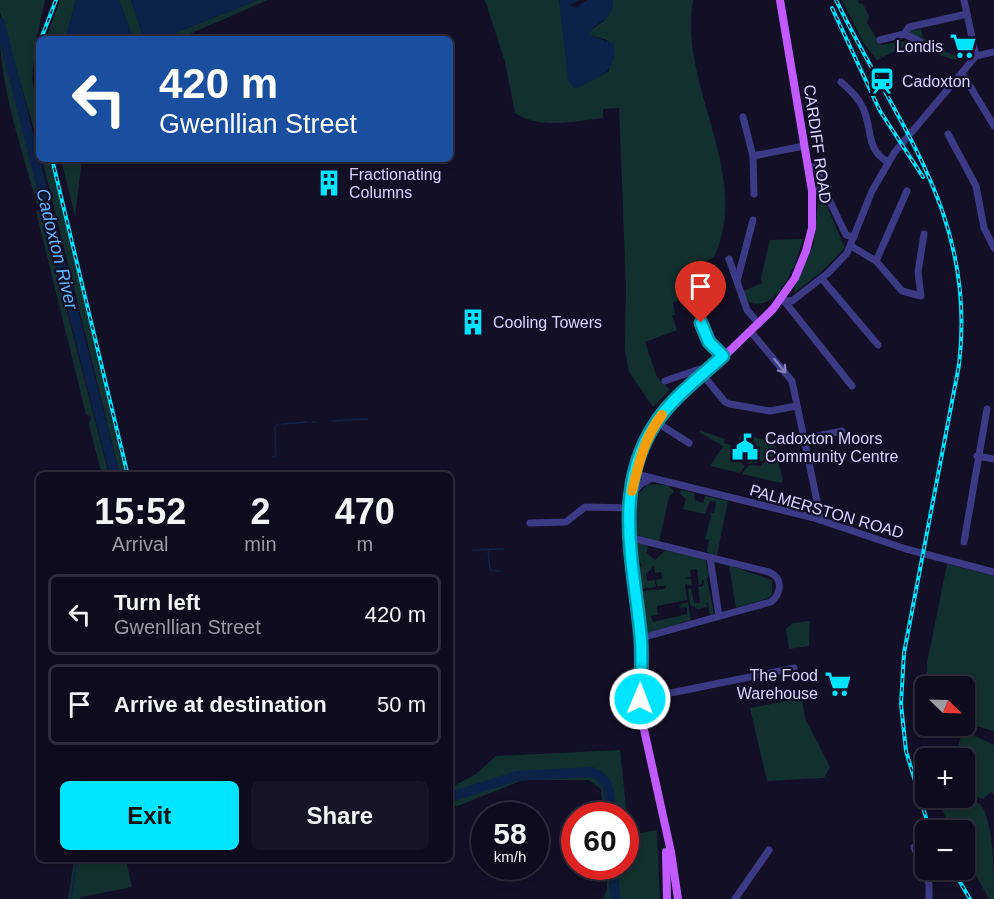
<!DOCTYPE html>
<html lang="en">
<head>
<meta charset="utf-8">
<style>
  :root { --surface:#0e0b1c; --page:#171425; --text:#f1f3f6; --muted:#9b9ba3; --line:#2e2b3b; --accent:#00e5ff }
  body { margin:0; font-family:Helvetica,sans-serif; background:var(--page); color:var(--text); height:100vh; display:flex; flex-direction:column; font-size:22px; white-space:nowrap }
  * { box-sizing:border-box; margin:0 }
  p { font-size:20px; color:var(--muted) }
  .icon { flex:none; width:33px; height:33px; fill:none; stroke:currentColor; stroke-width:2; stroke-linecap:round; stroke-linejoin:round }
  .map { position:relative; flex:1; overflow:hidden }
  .details { position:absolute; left:36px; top:472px; width:417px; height:390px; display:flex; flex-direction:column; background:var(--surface); border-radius:9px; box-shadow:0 3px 9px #0003,0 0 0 2px var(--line) }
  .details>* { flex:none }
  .hud { position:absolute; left:36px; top:36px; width:417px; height:126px; border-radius:9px; box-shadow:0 3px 9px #0003,0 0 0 2px var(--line); background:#1a4fa0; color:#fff; overflow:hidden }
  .needle { width:39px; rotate:113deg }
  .buttons { position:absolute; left:915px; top:676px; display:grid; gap:12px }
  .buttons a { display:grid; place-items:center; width:60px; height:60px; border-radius:9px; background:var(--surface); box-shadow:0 3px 9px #0003,0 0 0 2px var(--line); font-size:30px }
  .speed { position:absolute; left:471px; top:802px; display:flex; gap:12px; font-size:30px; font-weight:700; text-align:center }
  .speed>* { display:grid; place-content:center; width:78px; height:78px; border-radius:50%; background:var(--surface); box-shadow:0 3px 9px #0003,0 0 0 2px var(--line); line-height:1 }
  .speed small { font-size:15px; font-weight:400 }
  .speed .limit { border:9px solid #d22; background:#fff; color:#111 }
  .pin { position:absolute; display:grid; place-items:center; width:51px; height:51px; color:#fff; margin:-62px -26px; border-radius:50% 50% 50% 0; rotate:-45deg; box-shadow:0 0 6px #0007 }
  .pin .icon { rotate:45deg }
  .me { position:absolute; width:66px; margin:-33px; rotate:1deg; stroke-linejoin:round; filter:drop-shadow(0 0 4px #0008) }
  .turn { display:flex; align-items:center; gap:21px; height:126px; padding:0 24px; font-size:27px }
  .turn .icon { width:78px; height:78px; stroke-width:2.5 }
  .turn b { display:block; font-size:42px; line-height:51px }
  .eta { display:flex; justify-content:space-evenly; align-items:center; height:102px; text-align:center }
  .eta b { font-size:36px; font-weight:800; line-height:42px }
  .cta { display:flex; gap:12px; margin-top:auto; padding:12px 24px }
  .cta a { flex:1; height:69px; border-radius:9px; background:var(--accent); color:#111; font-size:24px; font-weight:800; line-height:69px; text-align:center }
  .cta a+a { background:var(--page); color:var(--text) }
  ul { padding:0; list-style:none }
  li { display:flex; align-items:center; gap:18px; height:81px; margin:0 12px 9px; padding:0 12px; border:3px solid var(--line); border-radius:9px }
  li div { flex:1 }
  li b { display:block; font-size:22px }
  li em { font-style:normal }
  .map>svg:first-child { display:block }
  .green { fill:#12302f }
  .water { fill:#0c2248 }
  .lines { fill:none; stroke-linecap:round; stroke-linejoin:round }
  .stream { stroke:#0c2248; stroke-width:1.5 }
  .river { stroke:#0c2248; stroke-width:10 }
  .minor { stroke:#3d3a85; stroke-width:7 }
  .major { stroke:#c25bff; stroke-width:8 }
  .rail-casing { stroke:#00e5ff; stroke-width:4 }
  .rail { stroke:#130f26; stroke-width:1.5; stroke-dasharray:4.5; stroke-linecap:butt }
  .oneway { stroke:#837fbc }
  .route-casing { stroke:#0095a6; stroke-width:15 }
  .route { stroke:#00e5ff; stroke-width:10 }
  .slow { stroke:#f59e0b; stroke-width:10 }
  .labels { text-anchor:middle; stroke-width:4.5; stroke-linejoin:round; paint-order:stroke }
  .poi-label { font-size:16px; fill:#d9d4ff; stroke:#130f26; text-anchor:start }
  .street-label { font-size:16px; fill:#d9d4ff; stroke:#130f26 }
  .water-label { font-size:18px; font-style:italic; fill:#62b6ff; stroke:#130f26 }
</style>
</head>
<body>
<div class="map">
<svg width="994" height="899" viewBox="0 0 994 899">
  <rect width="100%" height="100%" fill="#130f26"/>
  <g class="green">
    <polygon points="0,0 45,0 36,41 32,78 39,114 39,147 0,12"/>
    <polygon points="60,0 76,0 65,39 46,39"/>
    <polygon points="119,0 131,0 144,39 133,39"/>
    <polygon points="258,0 268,0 178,39 160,39"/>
    <path d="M485,0H559L577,88L609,71L607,40L590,35L591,30L604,21L613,0H693C678,87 753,173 714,257L702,263L708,275L690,308L685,295L673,303L675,315H672L677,330L645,342L657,377L670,390L653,407L629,372L625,349L626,287L619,108L603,109V118C574,121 541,130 515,113L505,62Z"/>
    <polygon points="842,0 859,0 858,3 863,4 869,16 867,23 881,45 906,41 922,42 921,37 914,36 909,31 921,29 923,38 941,49 944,44 945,52 962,57 955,60 907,45 883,57 880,56 881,59 877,60 863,42"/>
    <path d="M0,36L43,203L37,204C23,153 0,87 0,36Z"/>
    <polygon points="42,159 50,159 125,475 120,475"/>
    <polygon points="61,159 82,159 75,217"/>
    <polygon points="822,195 845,248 820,273 795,292 794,288 813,246 819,196"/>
    <polygon points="41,210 109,475 102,475 89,425 91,417 86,414 36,211"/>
    <path d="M803,239C797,261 778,317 747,301L743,291L762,283L761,278L770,240Z"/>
    <polygon points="701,431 725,439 724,443 730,445 732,454 739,461 738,465 740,462 745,466 740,473 710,466 723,446 699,432"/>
    <polygon points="741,433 745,434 736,451 745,457 756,444 747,435 774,443 777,454 757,463 750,463 734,455 732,446 736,446"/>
    <polygon points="777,457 783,480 781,483 742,474 749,465 761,466 764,462"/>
    <polygon points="648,484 667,485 674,491 669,497 659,542 634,534 639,493"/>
    <polygon points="681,490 694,493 695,500 703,503 705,496 728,501 717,555 707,552 709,540 705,539 711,516 709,512 714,513 716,502 710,501 705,514 683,509 686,499 680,494"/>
    <polygon points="638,542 648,546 647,553 655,560 666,550 699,556 706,560 707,569 711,571 707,579 714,614 710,615 708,602 706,603 707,607 698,609 690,605 688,589 691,588 694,603 700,603 698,587 703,586 704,581 702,579 702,584 699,585 697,569 690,570 691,577 685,578 691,579 692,586 685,584 687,600 657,606 658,615 651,616 653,622 687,614 687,607 680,608 679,605 688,602 691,620 648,633 644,608 648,607 644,607 642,591 664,589 667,586 657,586 656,580 662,579 661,572 655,573 654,566 646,574 647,581 655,580 656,587 641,589 639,569 642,565 633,549"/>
    <polygon points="947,564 994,576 994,731 965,723 964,687 926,687 927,663"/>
    <polygon points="729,565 772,580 772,594 769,598 736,608"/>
    <polygon points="810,621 809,646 789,649 786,629 793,623"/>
    <polygon points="802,698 805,718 830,767 824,778 767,781 750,708"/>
    <polygon points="973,735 994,745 994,794 991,792 983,799 973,796 965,787 964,759 953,759 961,737"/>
    <polygon points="620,750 629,835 657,830 660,899 603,899 607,889 606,867 626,867 626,816 603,816 601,789 589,780 523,780 450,809 450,788 476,774 496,756"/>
    <path d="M938,798C951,798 969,796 980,804C994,819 994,874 994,899H989L965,855L964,831H951Z"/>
    <polygon points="74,860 126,860 132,887 81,897 80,899 68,899"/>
  </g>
  <g class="water">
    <polygon points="76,0 119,0 133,39 65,39"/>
    <polygon points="131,0 258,0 160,39 144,39"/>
    <path d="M559,0H580L573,3L571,5L575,8L587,0H613C615,18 602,19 591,30L590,35L614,44C618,71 599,78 577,88L573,87L568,79Z"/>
  </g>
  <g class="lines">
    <g class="stream">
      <polyline points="332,421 367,419"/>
      <polyline points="312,422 316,422"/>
      <polyline points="282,424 307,422"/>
      <polyline points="273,457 276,456 275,428 278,424"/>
      <polyline points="473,550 503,549"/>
      <polyline points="488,550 490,570 500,571"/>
      <polyline points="71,899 77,860"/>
    </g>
    <g class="river">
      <polyline points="0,23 115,476"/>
      <path d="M450,797L517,776L592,772C611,778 610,798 611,816"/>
      <polyline points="613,867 615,899"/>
    </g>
    <g class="minor">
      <polyline points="964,0 976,56"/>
      <polyline points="904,34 909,27 967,14"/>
      <polyline points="880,40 904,34 919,41"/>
      <polyline points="962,73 994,126"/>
      <path d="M841,82C850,90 858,97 863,108C873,129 865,149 888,162"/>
      <polyline points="743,117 753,156 754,194"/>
      <polyline points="948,134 976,186 984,228 994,248"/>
      <polyline points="753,156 804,146"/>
      <polyline points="808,167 816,167 825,191"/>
      <polyline points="812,191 825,191 846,235 854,237"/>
      <polyline points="851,246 876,261 902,291 921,296 918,272 924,234"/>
      <polyline points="729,259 747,310 759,324"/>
      <polyline points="876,261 907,191"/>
      <polyline points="822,279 878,345"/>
      <polyline points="737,281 753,220"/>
      <polyline points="780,300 792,301 828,273 847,253 872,191 894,153 976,56 994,52"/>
      <polyline points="785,302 852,386"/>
      <polyline points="695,307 709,342 723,356"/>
      <polyline points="751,332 792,381 821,520"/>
      <polyline points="703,375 725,402 730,404 770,411 796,406"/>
      <polyline points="665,381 700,369 705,373"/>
      <polyline points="656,422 689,443"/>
      <polyline points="803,439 842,431"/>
      <polyline points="977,456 994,459"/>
      <polyline points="636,474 814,518 906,549 994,572"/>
      <polyline points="632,494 641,484 650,479"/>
      <polyline points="530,523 566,522 585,507 629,508"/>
      <path d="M628,537L769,572C783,578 782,593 771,602L641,638"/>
      <polyline points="964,542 987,409"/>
      <polyline points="710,557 719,616"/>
      <polyline points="641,699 794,668"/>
      <polyline points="914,847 929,884 929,899"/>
      <polyline points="735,899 769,850"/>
    </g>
    <g class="major">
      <polyline points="666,852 667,899"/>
      <polyline points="678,899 671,852 641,716 641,638 628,537 631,495 643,450 656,422 773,309 795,278 806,251 812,228 812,191 780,0"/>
    </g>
    <g class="rail-casing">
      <g id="rail">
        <path d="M836,0C897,126 977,214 959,365L904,653L901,704L906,751L930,831"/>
        <polyline points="832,8 880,111 923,177"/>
        <polyline points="41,39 56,0"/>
        <polyline points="39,54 39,104"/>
        <polyline points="52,159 128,476"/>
        <polyline points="953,870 970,899"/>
      </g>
    </g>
    <use href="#rail" class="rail"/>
  </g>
  <defs><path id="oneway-shaft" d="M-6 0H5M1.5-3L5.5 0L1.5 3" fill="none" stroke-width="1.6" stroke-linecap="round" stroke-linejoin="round" transform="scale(1.5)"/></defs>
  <use class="oneway" href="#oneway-shaft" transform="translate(780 366) rotate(51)"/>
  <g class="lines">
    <g class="route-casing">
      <path id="route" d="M640,699C641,676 643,653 640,630C633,561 613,489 655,424C672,398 700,377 723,356L709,342L701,323"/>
    </g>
    <use href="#route" class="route"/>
    <path class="slow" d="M632,491C638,465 645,436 662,415"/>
  </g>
  <defs>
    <g id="supermarket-bare" transform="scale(2.07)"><path d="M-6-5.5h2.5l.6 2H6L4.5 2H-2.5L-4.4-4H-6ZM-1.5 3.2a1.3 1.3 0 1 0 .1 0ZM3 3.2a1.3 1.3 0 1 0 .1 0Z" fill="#00e5ff" stroke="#130f26" stroke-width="2.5" paint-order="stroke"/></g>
    <g id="station-bare" transform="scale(2.07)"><path d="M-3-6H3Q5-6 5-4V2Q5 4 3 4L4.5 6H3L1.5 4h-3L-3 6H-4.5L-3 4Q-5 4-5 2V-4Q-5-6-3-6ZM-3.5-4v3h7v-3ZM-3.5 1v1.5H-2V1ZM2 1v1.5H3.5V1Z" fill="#00e5ff" stroke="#130f26" stroke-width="2.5" paint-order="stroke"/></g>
    <g id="building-bare" transform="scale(2.07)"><path d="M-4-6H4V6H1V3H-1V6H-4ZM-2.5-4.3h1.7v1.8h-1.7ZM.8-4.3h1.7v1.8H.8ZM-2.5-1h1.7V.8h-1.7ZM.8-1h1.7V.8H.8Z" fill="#00e5ff" stroke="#130f26" stroke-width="2.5" paint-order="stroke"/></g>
    <g id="civic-bare" transform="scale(2.07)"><path d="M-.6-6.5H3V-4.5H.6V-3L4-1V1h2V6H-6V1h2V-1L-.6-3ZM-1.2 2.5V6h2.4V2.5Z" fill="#00e5ff" stroke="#130f26" stroke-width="2.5" paint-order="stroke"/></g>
  </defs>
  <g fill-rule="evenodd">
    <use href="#supermarket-bare" x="963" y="46"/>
    <use href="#station-bare" x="882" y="81"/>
    <use href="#building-bare" x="329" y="183"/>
    <use href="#building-bare" x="473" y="322"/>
    <use href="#civic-bare" x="745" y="447"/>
    <use href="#supermarket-bare" x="838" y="684"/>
  </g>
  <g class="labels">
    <g class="poi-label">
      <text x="943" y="52" text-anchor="end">Londis</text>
      <text x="902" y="87">Cadoxton</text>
      <text x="349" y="180">Fractionating<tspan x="349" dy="18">Columns</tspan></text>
      <text x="493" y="328">Cooling Towers</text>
      <text x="765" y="444">Cadoxton Moors<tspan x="765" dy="18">Community Centre</tspan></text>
      <text x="818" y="681" text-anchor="end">The Food<tspan x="818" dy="18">Warehouse</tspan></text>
    </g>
    <g class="street-label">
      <text transform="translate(818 144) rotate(82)" y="6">CARDIFF ROAD</text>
      <text transform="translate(827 511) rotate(16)" y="6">PALMERSTON ROAD</text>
    </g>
    <g class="water-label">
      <text transform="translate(57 249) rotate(76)" y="6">Cadoxton River</text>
    </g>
  </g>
</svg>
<div class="buttons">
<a><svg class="needle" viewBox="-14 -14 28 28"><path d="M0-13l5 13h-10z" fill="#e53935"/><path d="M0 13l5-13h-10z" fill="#9b9ba3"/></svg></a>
<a>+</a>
<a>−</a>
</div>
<div class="speed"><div>58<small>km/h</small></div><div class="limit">60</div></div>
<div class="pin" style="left:701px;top:323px;background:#d93025"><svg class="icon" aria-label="arrive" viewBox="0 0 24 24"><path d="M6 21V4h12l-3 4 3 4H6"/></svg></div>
<svg class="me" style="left:640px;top:699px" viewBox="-20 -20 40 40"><circle r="17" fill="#00e5ff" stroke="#fff" stroke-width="3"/><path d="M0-11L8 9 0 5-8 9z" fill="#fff"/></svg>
<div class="hud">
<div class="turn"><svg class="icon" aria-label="left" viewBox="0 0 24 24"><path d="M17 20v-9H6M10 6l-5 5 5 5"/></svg><div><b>420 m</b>Gwenllian Street</div></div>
</div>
<section class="details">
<div class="eta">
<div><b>15:52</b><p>Arrival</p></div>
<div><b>2</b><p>min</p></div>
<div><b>470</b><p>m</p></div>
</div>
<ul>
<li><svg class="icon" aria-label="left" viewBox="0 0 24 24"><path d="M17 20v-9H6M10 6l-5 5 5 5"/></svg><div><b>Turn left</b><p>Gwenllian Street</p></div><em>420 m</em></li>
<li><svg class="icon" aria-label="arrive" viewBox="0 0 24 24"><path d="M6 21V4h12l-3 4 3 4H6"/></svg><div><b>Arrive at destination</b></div><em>50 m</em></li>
</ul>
<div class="cta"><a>Exit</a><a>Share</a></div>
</section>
</div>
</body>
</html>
